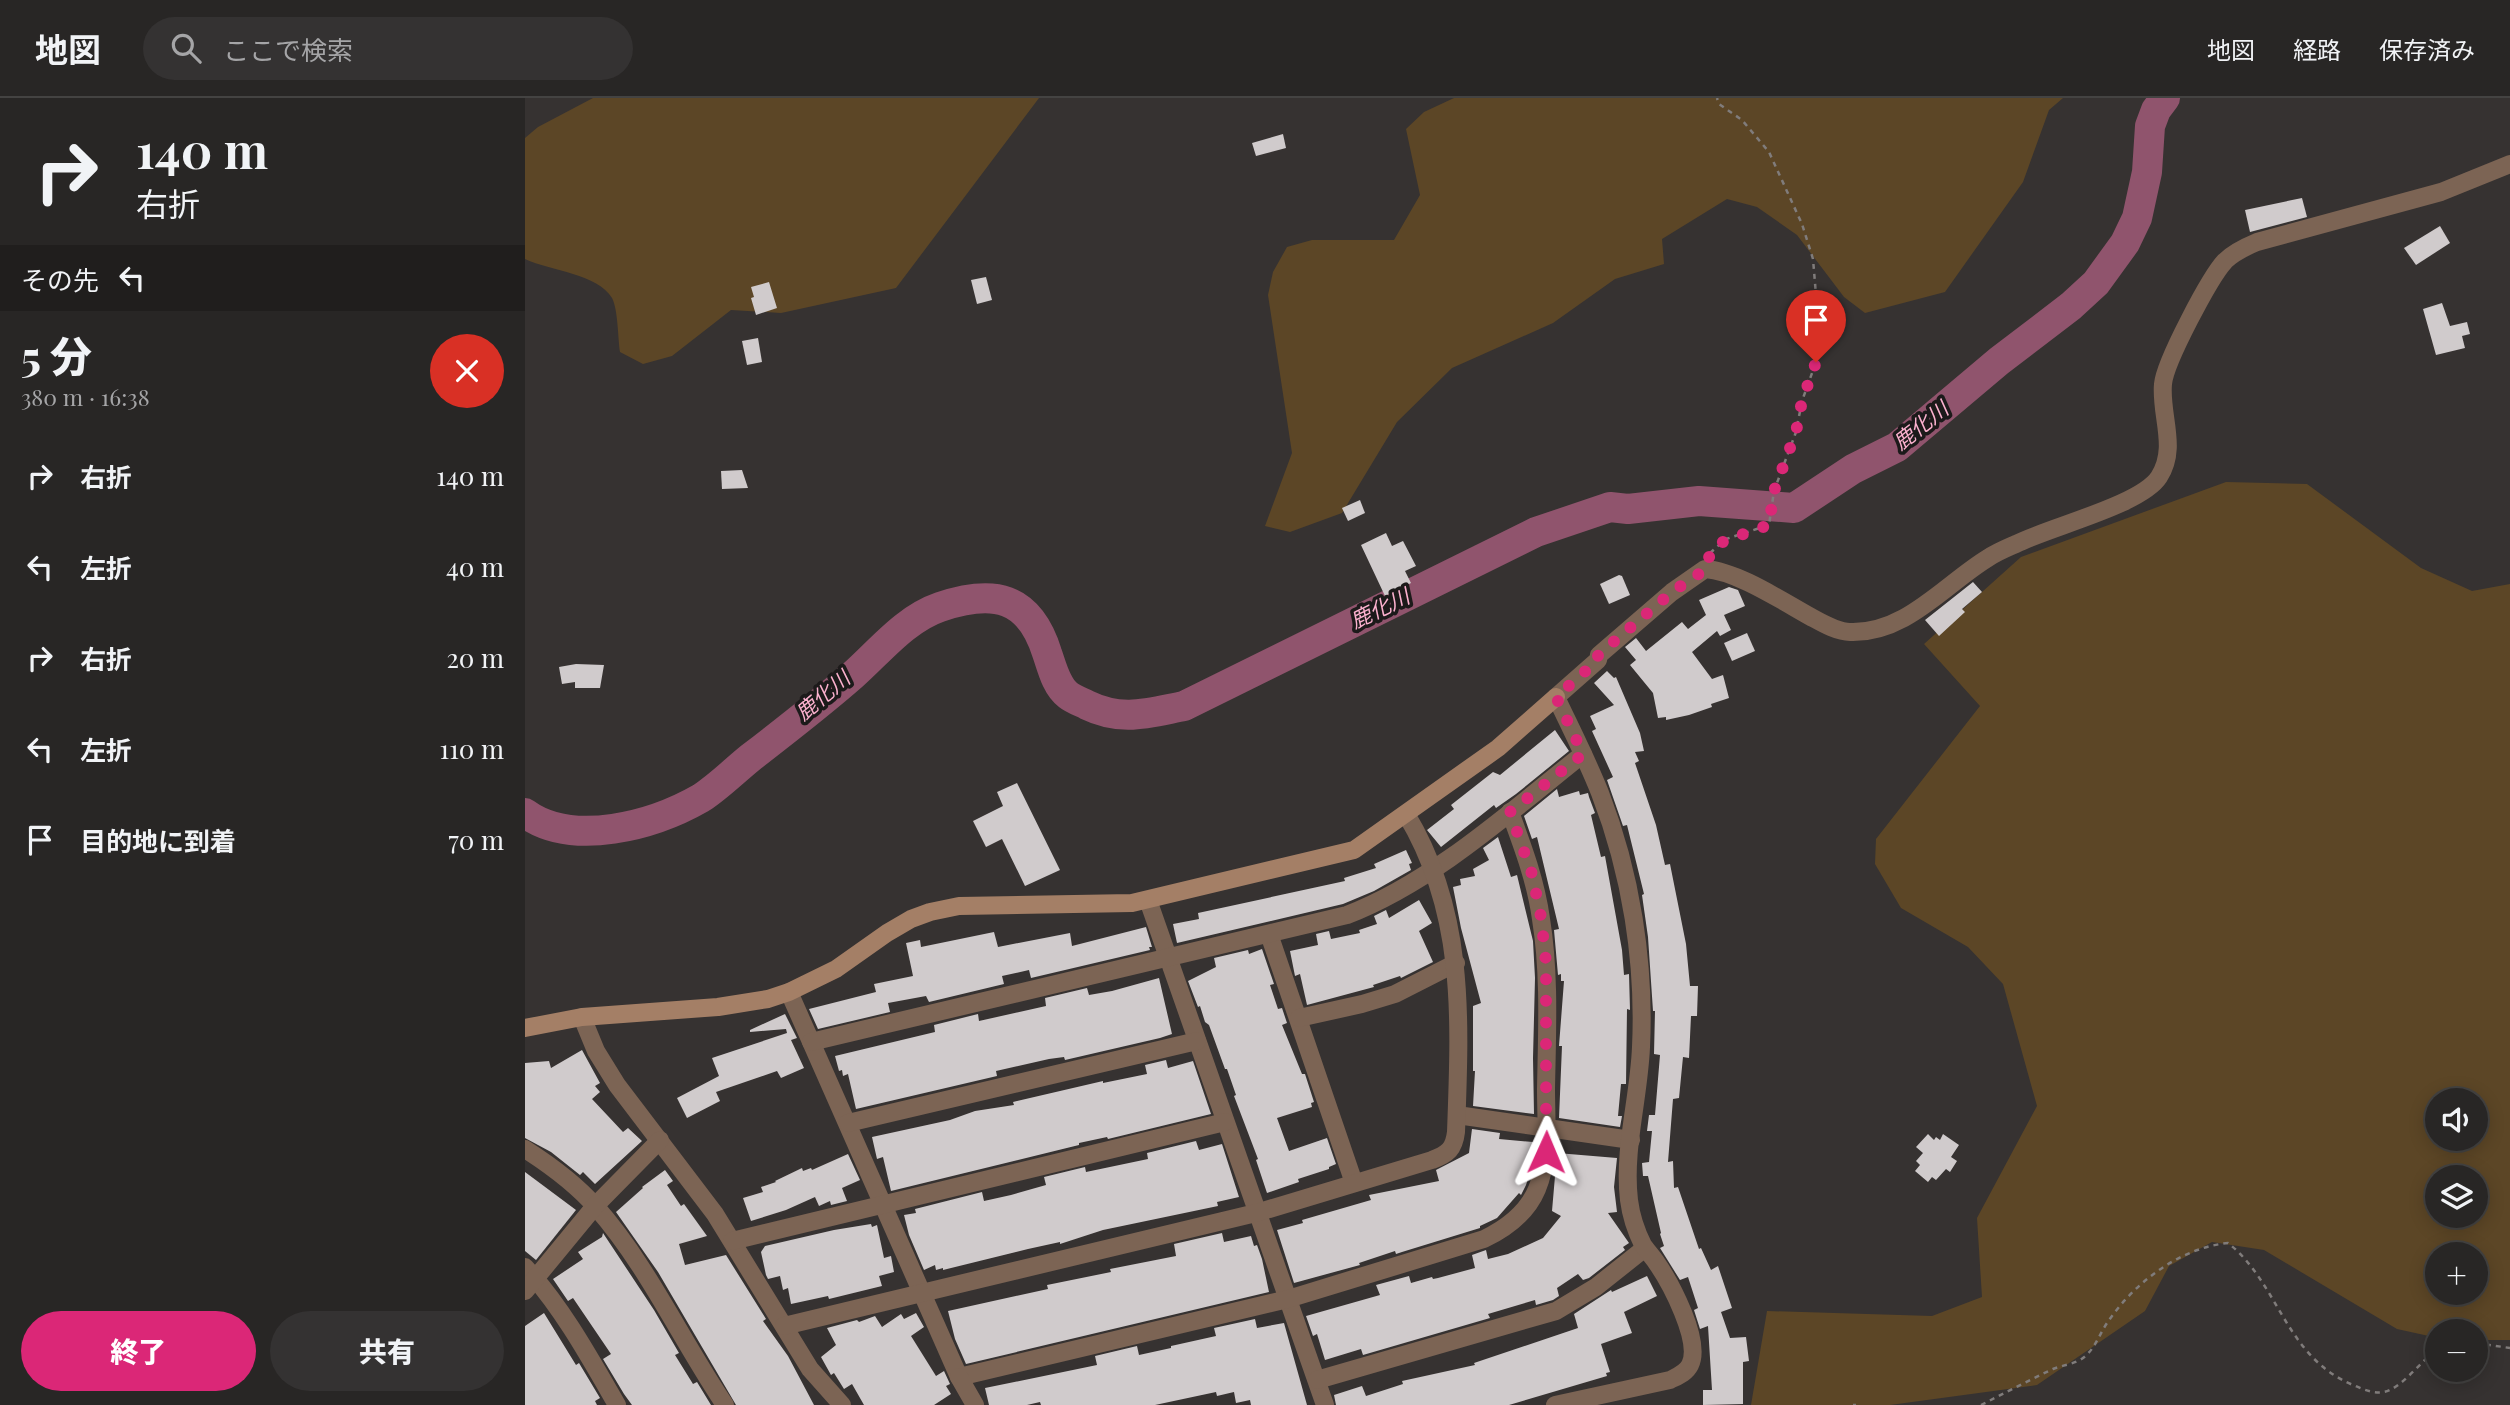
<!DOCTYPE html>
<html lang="ja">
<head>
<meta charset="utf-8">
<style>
  :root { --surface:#282625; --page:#343232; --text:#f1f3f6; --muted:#a5a5a7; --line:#444342; --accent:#db2777 }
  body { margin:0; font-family:"Playfair Display","Noto Sans JP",serif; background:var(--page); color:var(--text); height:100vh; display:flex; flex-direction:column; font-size:26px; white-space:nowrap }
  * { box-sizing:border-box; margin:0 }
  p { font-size:23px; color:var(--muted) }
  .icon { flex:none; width:38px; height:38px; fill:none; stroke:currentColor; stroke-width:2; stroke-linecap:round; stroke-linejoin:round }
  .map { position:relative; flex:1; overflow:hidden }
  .side { display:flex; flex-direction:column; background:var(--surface); width:525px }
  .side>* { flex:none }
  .top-card { background:#282625; color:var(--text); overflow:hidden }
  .fabs { position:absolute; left:1900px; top:990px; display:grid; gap:14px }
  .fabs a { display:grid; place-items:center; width:63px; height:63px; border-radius:50%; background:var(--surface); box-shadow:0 4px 18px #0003,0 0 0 2px var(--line); font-size:35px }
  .pin { position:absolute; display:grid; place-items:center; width:60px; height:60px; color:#fff; margin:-72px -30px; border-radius:50% 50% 50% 0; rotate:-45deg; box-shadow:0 0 7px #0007 }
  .pin .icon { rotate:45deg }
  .me { position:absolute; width:77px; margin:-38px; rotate:1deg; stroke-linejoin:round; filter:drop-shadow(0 0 5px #0008) }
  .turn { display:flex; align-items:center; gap:24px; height:147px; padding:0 21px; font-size:32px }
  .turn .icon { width:91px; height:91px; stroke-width:2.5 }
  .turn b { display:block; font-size:49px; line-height:60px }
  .then { display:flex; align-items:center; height:66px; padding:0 21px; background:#0003; gap:14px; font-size:26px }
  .round { display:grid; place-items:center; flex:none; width:74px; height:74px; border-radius:37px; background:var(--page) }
  .headline { display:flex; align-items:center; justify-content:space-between; height:119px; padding:0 21px }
  h1 { font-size:42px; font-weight:800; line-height:52px }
  .button { display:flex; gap:14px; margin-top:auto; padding:14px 21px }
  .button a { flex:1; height:80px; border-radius:42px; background:var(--accent); color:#fff; font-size:28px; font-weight:800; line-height:80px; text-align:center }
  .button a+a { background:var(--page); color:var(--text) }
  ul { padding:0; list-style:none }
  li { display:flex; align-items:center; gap:21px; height:91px; padding:0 21px }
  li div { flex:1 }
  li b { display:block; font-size:26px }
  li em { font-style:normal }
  header { display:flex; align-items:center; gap:42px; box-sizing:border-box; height:98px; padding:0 35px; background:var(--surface); border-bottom:2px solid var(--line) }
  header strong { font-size:33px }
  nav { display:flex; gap:38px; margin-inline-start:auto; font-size:24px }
  .search { width:490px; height:63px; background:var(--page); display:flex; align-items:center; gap:18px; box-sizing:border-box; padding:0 24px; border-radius:38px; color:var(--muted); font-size:26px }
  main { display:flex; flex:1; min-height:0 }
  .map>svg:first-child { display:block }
  .green { fill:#5c4626; fill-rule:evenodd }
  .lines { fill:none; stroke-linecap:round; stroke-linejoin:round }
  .river { stroke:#90546d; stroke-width:30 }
  .building { fill:#d0cbcc }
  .path { stroke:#807c7b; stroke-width:2.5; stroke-dasharray:5 5; stroke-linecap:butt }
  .street { stroke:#7c6454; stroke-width:18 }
  .secondary { stroke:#a47f66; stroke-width:18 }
  .route { stroke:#db2777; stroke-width:12; stroke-dasharray:0 21.6 }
  .labels { text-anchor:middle; stroke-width:7; stroke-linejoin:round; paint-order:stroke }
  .water-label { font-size:21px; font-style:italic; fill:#fbb1ce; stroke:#1c1a1a }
</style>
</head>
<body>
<header>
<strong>地図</strong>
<div class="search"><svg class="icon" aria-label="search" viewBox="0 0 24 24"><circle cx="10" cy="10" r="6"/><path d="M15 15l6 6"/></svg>ここで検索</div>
<nav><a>地図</a><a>経路</a><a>保存済み</a></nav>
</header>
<main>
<section class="side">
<div class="top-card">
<div class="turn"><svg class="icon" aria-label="right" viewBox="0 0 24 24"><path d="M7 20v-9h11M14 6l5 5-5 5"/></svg><div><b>140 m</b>右折</div></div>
<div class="then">その先<svg class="icon" aria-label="left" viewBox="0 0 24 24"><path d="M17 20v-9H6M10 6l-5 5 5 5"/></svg></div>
</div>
<div class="headline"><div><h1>5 分</h1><p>380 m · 16:38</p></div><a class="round" style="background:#d93025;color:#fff"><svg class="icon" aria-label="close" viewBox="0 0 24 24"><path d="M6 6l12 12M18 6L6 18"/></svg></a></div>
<ul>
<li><svg class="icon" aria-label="right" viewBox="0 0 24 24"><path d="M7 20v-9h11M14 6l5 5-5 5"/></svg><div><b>右折</b></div><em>140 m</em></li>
<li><svg class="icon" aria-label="left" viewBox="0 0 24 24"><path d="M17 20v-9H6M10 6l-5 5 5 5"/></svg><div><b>左折</b></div><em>40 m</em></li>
<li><svg class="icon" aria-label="right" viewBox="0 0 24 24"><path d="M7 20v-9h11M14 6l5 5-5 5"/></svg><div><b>右折</b></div><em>20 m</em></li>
<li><svg class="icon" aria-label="left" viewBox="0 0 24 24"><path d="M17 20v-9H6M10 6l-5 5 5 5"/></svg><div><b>左折</b></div><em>110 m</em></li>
<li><svg class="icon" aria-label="arrive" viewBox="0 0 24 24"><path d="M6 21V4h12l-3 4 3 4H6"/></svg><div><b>目的地に到着</b></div><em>70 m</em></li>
</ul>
<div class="button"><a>終了</a><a>共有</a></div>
</section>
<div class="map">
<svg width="1985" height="1307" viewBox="0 0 1985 1307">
  <rect width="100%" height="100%" fill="#363231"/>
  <g class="green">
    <path d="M68,0H514L371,190L256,215L206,212L147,258L118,266L95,254C93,241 93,211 87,200C73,176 26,173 0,161V40L13,29Z"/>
    <polygon points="929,0 1538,0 1524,12 1498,84 1420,194 1340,215 1319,199 1272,137 1232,109 1202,101 1137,141 1139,166 1090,181 1028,225 927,270 872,324 817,415 765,434 740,428 767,355 743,197 748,174 762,149 787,142 869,142 895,97 881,31 899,14"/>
    <path d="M1701,384L1782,386L1896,470L1947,493L1985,486V1242H1951V1234H1913V1240L1872,1231L1739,1152L1687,1144L1644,1168L1620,1213L1512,1287L1365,1307H1226L1242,1213L1407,1218L1457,1199L1452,1120L1512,1008L1478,886L1443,849L1376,810L1350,766L1351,741L1455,608L1399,546L1496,459ZM1913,1003H1951V1041H1913ZM1913,1080H1951V1118H1913ZM1913,1157H1951V1195H1913Z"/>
  </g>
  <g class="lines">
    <path class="river" d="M0,715C48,750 129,727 176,700C193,689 209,673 225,660C260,633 295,606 328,577C355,553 380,521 415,509C469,491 504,498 522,555C527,569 531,588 543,597C548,601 556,604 562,607C597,624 623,615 659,608L1011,434L1085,409L1103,411L1174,403L1269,410L1328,371L1372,349L1474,263L1546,208L1571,185L1600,145L1612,120L1622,74L1625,28L1631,12L1640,0"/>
  </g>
  <g class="building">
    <polygon points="758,36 761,50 731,58 727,45"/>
    <polygon points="1777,100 1782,119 1725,134 1720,112"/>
    <polygon points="1915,128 1925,145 1891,167 1879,150"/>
    <polygon points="461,179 467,202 452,206 446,182"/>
    <polygon points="244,184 252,210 231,217 226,200 229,199 226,189"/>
    <polygon points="1917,205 1925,228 1942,224 1945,236 1937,238 1940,250 1911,257 1898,211"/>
    <polygon points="233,240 237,264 222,267 217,243"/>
    <polygon points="217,372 223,390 197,391 196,373"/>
    <polygon points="835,402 840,415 823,423 817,410"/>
    <polygon points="861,435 867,448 878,443 891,468 880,473 886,485 860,498 836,447"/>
    <polygon points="1094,477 1097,478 1105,497 1084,506 1075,486"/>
    <polygon points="1448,484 1457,494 1437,511 1440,514 1414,538 1400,522"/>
    <polygon points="1204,489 1213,492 1220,508 1199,517 1206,532 1195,538 1192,533 1167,554 1187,581 1198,577 1204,600 1186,606 1187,609 1164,617 1141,622 1141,619 1133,620 1128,595 1105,567 1111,562 1100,549 1111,540 1121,553 1157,524 1163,531 1181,517 1174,502"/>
    <polygon points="1222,535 1230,553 1207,563 1199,545"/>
    <polygon points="51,566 79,567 75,590 50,590 50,584 37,586 34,569"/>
    <polygon points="1082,573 1089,580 1091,579 1115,635 1119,653 1110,654 1114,663 1110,665 1131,727 1140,767 1145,766 1161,846 1165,888 1173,888 1172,918 1166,918 1164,960 1158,959 1154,1000 1148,1001 1143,1064 1148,1063 1149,1090 1153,1089 1174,1151 1176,1150 1186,1172 1193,1168 1207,1210 1196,1214 1205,1240 1221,1239 1224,1263 1218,1264 1218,1306 1178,1307 1178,1292 1187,1292 1183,1228 1175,1231 1169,1212 1173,1210 1163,1179 1155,1182 1135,1150 1139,1148 1135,1136 1136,1135 1123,1078 1118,1078 1117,1065 1124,1064 1127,1033 1122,1033 1124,1017 1130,1017 1135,957 1129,956 1130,913 1128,913 1123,839 1117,797 1119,796 1102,727 1098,728 1082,682 1088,679 1067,633 1071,631 1065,618 1089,607 1069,585"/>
    <polygon points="1030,632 1044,653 991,696 971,710 969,707 916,749 902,732 929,711 926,707 968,674 975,677"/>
    <polygon points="492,685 535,772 500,788 477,741 461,749 448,723 478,708 472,694"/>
    <polygon points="1032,691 1034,699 1054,693 1055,697 1063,695 1064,699 1070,715 1066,717 1076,759 1080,758 1097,852 1099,877 1104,876 1105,912 1102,911 1101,986 1096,986 1093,1018 1097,1018 1095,1029 1034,1020 1037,948 1034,948 1039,883 1036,883 1036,876 1033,877 1029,832 1034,831 1012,739 1007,741 999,718"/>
    <polygon points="973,739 986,779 992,777 1008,843 1010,880 1008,960 1009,1016 948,1008 950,973 948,973 948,908 956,905 936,830 928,789 936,787 935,781 950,778 948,771 964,762 958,750"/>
    <polygon points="881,752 887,765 884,766 886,772 849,793 818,806 652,845 648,826 674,821 673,815 820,783 819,780 851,770 849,766"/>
    <polygon points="894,802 907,825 894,833 908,864 876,880 875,878 848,887 849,889 782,907 775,876 770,878 765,853 793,847 791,836 804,833 806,841 835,835 834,832 852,826 849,818 861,812 864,820"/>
    <polygon points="621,829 627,849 624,849 625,852 506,880 504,872 477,878 479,886 404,904 401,898 363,905 365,914 293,931 284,911 351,894 349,886 388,878 381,845 395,842 396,849 469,834 473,849 545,835 547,848"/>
    <polygon points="737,851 749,886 745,887 753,911 757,910 762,925 757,927 777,976 780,976 789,1004 786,1005 787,1009 752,1020 764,1053 802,1040 811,1066 804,1069 804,1071 773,1081 774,1084 742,1095 731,1062 733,1061 709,998 711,997 702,971 700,971 684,927 680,924 675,908 673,909 663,883 691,869 689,860 723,852 724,856"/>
    <polygon points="634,880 647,936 635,940 540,962 539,959 524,961 471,973 472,978 331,1011 323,976 318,978 317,972 314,973 310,958 410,934 409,927 453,916 454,923 521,908 520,900 562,890 564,897 587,893"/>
    <polygon points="260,916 272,940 266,942 279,970 256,980 252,973 191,994 195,1003 162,1020 152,1000 194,978 187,960 262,935 261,931 225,934 225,932"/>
    <polygon points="57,952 75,985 70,988 75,994 67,1001 98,1034 103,1030 117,1043 70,1086 58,1074 55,1077 26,1054 0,1040 0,965 24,963 26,970"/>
    <polygon points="641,962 643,970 668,963 686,1016 583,1041 582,1039 554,1045 554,1047 366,1093 358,1059 352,1061 347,1039 425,1022 450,1013 489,1007 488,1004 578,983 578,985 622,976 620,967"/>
    <polygon points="947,1031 975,1035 974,1041 1008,1044 1008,1065 1001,1087 996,1097 994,1095 972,1120 955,1128 955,1130 877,1154 871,1156 870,1153 834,1165 835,1167 769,1185 752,1132 778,1125 777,1122 846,1102 844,1097 914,1083 911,1072 944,1055"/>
    <polygon points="1403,1036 1409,1042 1411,1039 1415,1042 1418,1036 1434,1047 1426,1059 1432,1063 1425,1074 1421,1071 1411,1082 1407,1079 1403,1084 1390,1073 1395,1067 1391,1063 1398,1055 1391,1049"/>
    <polygon points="671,1043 674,1052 697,1046 714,1099 692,1104 693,1108 578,1132 535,1146 535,1144 503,1151 418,1172 418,1170 411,1172 410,1167 399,1172 384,1137 379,1117 391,1115 390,1111 457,1094 459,1103 486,1097 521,1087 519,1079 560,1069 561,1074 623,1061 622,1055"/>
    <polygon points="1032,1055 1092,1060 1089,1089 1092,1114 1083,1115 1104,1145 1098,1149 1100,1152 1064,1180 1058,1182 1053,1176 1032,1190 1034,1198 1028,1202 1011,1207 1010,1202 963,1216 965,1220 838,1257 836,1251 800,1262 792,1236 788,1238 781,1218 855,1197 851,1187 884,1178 886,1185 907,1179 908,1181 913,1180 950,1170 947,1157 961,1152 963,1161 983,1156 1018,1140 1036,1118 1027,1113"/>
    <polygon points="323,1056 335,1082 317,1090 322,1103 306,1107 305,1103 294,1108 290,1099 261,1112 226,1123 218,1100 238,1094 236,1089 251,1084 250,1083 277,1070 278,1073 286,1070 287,1072"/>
    <polygon points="140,1072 148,1083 142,1087 156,1108 159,1106 182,1138 154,1146 160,1167 201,1157 241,1221 238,1223 263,1258 289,1307 211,1307 133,1174 91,1114 118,1090 117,1089"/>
    <polygon points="0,1074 51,1112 11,1162 0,1153"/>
    <polygon points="346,1126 347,1129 352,1127 359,1160 366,1158 369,1174 354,1178 357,1188 304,1201 303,1198 266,1206 263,1190 258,1192 255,1178 243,1181 241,1177 236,1154 240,1148 309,1132"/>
    <polygon points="78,1135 129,1212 154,1255 150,1257 168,1286 172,1284 186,1307 107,1307 99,1296 78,1261 86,1256 48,1200 43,1203 28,1181 58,1161 53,1154 77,1139"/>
    <polygon points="697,1135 699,1144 726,1138 729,1148 732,1147 737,1161 744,1194 441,1266 430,1241 423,1213 523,1191 522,1187 586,1174 585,1171 651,1158 649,1146"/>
    <polygon points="1122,1178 1132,1198 1099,1214 1107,1235 1076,1246 1085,1274 1081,1275 1082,1278 984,1307 811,1307 809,1297 837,1288 841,1298 878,1286 877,1283 950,1267 949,1265 1053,1230 1049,1216 1086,1192 1087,1194"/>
    <polygon points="19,1215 51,1267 54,1265 75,1300 70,1303 72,1307 0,1307 0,1228"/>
    <polygon points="391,1215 399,1229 386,1238 411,1278 419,1273 425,1286 421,1288 426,1296 409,1307 339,1307 327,1286 319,1291 309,1275 306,1277 296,1259 311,1247 302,1230 332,1222 334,1224 350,1218 357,1229 376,1216 379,1221"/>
    <polygon points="730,1221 732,1230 759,1225 782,1307 726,1307 725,1302 711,1305 709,1294 692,1298 691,1294 630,1307 516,1307 515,1304 502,1307 464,1307 460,1290 572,1267 570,1258 612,1248 614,1257 646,1250 646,1248 691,1238 689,1230"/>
  </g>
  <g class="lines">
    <g class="path">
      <polyline points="1185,455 1201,441 1244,427 1249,393 1271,334 1277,303 1291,264 1292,209 1288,161 1277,126 1244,54 1217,22 1194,6 1192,0"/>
      <polyline points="1951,1245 1985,1250"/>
      <polyline points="1328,1307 1331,1307"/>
      <path d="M1456,1307C1480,1295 1504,1282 1528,1271C1538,1267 1550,1266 1558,1260C1570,1251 1574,1237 1582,1225C1609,1185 1654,1150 1703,1145C1754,1185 1760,1259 1828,1287C1838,1291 1848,1296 1859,1294C1876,1291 1898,1261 1913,1250"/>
    </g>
    <g class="street">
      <polyline points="623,802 800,1307"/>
      <polyline points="744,836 829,1085"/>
      <path d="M264,894L434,1279L763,1201L959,1141C982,1130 1002,1115 1012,1091C1025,1060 1021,1024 1021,991C1022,934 1025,877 1016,821C1011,784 998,749 985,714"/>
      <polyline points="57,919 71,953 92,987 190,1116 285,1271 317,1307"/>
      <polyline points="774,920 837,906 870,896 931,865"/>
      <path d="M286,944L822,817C908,784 986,713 1058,656"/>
      <polyline points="932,1017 1106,1042"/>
      <polyline points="323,1025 672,943"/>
      <path d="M0,1051C25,1067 51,1086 71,1109C123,1168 156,1242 200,1307"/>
      <polyline points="207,1143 700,1024"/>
      <path d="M0,1169C37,1209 65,1260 92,1307"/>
      <polyline points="0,1193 70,1108 135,1042"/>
      <path d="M259,1228L731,1115L907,1062C923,1056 929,1051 931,1034C935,922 941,815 881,716"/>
      <polyline points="434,1279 450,1307"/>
      <polyline points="792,1282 1031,1213 1071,1189 1120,1150"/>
      <path d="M1030,1307L1145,1282C1153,1278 1161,1275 1165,1267C1177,1243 1145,1184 1131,1164C1127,1158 1122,1153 1118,1147C1111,1133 1106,1118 1104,1102C1098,1052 1114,1000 1116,949C1120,864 1106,775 1075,695C1062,662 1046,631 1031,599L1073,562L1074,557L1147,494L1180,471C1212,473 1257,503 1286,519C1297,525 1312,534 1325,534C1381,536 1420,486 1463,460C1472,454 1482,450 1491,446C1524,429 1616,407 1634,379C1653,350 1635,317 1638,286C1640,264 1685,179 1700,163C1709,154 1720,149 1732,144L1916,94L1985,66"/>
    </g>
    <polyline class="secondary" points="0,930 57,919 193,909 243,901 264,894 311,871 362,835 386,821 405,814 434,808 607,805 829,752 973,650 1031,599"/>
  </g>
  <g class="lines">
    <polyline class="route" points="1021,1054 1021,864 1016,819 1007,776 985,714 1058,656 1031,599 1073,562 1073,557 1147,494 1181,471 1186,452 1201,442 1244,427 1249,393 1271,334 1277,303 1291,264"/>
  </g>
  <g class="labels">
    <g class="water-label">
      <text transform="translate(1396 328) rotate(-38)" y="7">鹿化川</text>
      <text transform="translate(855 511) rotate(-26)" y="7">鹿化川</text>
      <text transform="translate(298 598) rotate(-40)" y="7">鹿化川</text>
    </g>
  </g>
</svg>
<div class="fabs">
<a><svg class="icon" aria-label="sound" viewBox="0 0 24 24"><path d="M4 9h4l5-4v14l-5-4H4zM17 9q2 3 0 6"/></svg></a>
<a><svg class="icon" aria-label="layers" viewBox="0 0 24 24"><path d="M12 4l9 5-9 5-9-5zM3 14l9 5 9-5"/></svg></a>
<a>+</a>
<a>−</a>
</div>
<div class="pin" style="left:1291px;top:264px;background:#d93025"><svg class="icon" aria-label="arrive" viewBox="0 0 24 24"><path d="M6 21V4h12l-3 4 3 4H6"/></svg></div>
<svg class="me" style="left:1021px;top:1054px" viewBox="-20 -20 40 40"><path d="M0-17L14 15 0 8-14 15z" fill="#db2777" stroke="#fff" stroke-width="4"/></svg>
</div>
</main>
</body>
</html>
